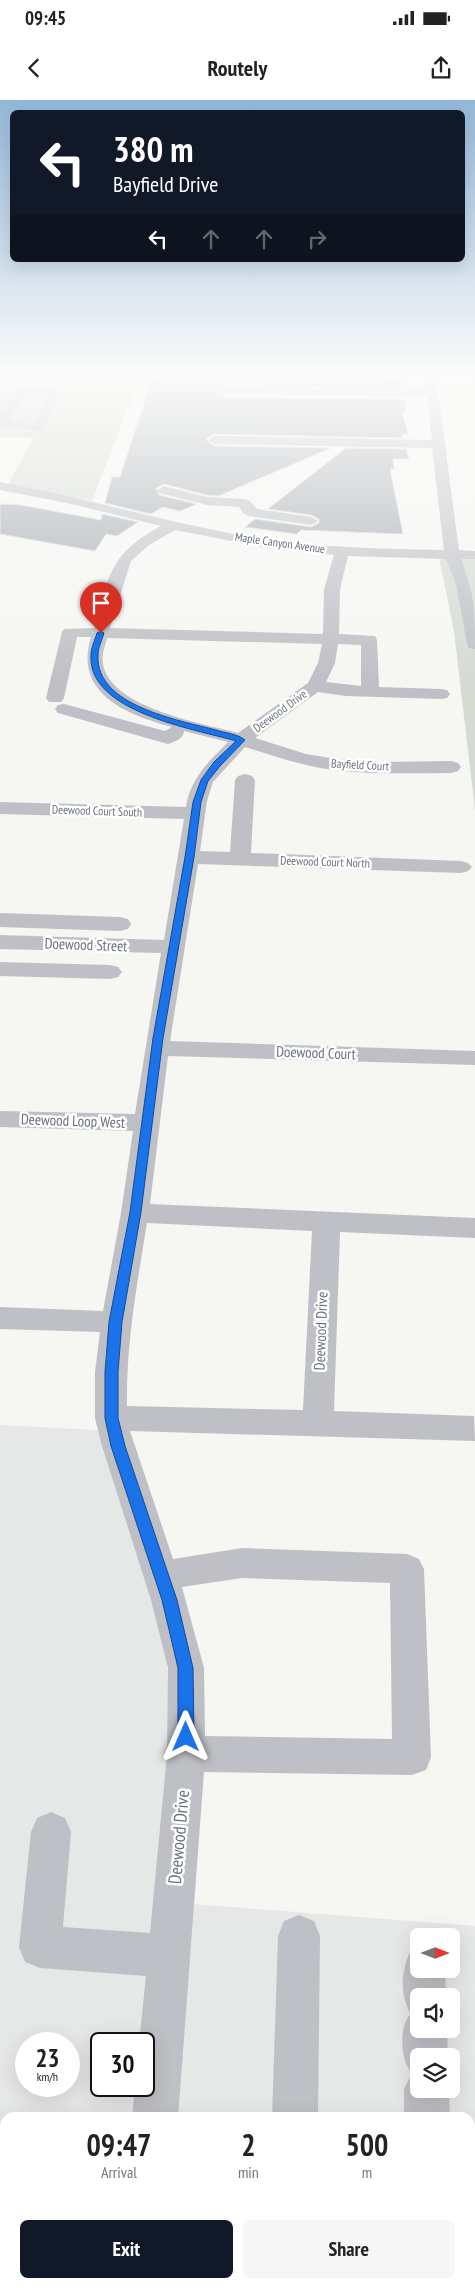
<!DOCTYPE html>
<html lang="en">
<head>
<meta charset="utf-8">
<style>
  :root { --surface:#fff; --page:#f6f6f6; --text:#222; --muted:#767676; --accent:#111827 }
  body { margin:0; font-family:"PT Sans Narrow",sans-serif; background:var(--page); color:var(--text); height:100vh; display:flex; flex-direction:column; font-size:19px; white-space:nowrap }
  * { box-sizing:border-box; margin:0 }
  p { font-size:16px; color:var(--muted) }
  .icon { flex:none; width:28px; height:28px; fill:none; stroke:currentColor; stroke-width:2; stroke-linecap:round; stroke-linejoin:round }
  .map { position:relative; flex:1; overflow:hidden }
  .details { position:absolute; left:0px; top:2012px; width:475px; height:176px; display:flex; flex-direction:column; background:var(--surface); border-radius:15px 15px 0 0; box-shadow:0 5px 20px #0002 }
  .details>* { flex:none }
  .hud { position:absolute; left:10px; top:10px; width:455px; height:152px; border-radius:8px; box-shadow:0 5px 20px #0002; background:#111827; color:#fff; overflow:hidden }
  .needle { width:32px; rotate:90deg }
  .buttons { position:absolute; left:410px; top:1828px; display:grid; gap:10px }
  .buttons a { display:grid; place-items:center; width:50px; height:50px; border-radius:8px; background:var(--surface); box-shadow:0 5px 20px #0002; font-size:25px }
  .speed { position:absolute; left:15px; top:1932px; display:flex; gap:10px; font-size:25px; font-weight:700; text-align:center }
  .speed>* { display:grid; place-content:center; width:65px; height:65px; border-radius:50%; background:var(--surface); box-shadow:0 5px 20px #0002; line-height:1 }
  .speed small { font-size:12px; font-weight:400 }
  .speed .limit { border:2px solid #111; border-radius:8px; background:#fff; color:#111 }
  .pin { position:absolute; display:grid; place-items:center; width:42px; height:42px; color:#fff; margin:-51px -21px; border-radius:50% 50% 50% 0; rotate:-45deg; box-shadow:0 0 5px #0007 }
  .pin .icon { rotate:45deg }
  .me { position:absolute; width:55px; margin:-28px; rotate:0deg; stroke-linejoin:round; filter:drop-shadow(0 0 4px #0008) }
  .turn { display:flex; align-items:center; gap:18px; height:105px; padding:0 20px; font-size:22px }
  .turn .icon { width:65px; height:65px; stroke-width:2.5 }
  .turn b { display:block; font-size:35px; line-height:42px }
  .lanes { display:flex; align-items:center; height:48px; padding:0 20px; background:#0003; justify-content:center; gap:25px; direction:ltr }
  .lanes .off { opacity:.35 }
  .eta { display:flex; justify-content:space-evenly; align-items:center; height:85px; text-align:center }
  .eta b { font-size:30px; font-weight:700; line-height:35px }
  .button { display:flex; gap:10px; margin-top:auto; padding:10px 20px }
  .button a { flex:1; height:58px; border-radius:8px; background:var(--accent); color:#fff; font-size:20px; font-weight:700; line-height:58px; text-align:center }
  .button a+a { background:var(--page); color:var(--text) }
  .status { display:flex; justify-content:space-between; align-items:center; height:35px; padding:0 25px; background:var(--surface); direction:ltr }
  .status svg { height:14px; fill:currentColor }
  header { display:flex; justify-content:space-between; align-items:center; height:65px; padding:0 20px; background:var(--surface); font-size:22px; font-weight:700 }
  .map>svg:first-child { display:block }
  .built { fill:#e6e8e7; fill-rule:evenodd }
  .green { fill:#d5dad3 }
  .building { fill:#a4aab1; stroke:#d7d8d6 }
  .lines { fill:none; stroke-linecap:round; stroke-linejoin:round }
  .minor { fill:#bec0c5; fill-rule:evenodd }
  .route { fill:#1a73e8; stroke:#114b97 }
  .labels { text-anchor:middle; stroke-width:5; stroke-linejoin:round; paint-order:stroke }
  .far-street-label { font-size:12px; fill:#697281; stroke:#fff }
  .street-label { font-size:15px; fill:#697281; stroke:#fff }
  .near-street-label { font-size:18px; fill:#697281; stroke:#fff }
</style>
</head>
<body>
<div class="status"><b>09:45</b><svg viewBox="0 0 49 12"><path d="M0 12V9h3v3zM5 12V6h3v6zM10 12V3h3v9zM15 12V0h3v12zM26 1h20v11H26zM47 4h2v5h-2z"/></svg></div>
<header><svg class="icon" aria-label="back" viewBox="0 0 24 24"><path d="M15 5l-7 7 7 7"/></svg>Routely<svg class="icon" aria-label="share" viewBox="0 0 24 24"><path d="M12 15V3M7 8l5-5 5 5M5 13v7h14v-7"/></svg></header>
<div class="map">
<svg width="475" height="2188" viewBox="0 0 475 2188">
  <rect width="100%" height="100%" fill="#f6f6f3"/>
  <path class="built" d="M0,1325L114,1331L163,1474L179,1803L475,1826V2188H0ZM419,1836H451V1869H419ZM419,1896H451V1929H419ZM26,1944H69V1986H26ZM101,1944H144V1986H101ZM419,1956H451V1989H419ZM5,2018H470V2184H5Z"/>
  <g class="green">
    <polygon points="0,276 140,276 92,401 8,385 33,338 0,337"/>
    <polygon points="439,457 475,457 475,710 454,531"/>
  </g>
  <g class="building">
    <polygon points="153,276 389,276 389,281 405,281 405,288 224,285 216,292 224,297 405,299 406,311 402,311 408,334 402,334 403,338 214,334 206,339 214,346 331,348 218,396 207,395 164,384 156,388 159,395 197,404 180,411 163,407 151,414 105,403 112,377 120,377"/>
    <polygon points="346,348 406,349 409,359 393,359 394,369 390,369 403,434 301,430 297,434 245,427 255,419 311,427 319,423 319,419 311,415 268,409"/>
    <polygon points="0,404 21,405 101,420 102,414 138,422 117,436 106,434 95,451 0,434"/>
  </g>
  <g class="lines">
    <g class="minor">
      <path d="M424,276H436L459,450L475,451V459H461C475,495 475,511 475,549L469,548L467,544L456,484L446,459L348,456L340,489L339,534L375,536L377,540L379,587L441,589L447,590L450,594L447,598L441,599L346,596L318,592L255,638L306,654L337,659L380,662L451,661L458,663L461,667L458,671L451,673C410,673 368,675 327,669C299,665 272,655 245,647L213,682L207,701L200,751L230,752L235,680L238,676L245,674L252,676L255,680L251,753L461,761L468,763L472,767L468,771L461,773L198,764L170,941L475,951V965L168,956L150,1104L475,1118V1138L340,1132L334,1311L474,1316L475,1341L130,1331L173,1459L242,1448L407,1454L419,1459L424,1469L431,1657L426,1670L412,1675L204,1672L178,2018H132L135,1986H144V1944H139L146,1876L40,1868L25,1862L19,1847L31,1732L37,1718L51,1712L65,1718L71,1732L63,1827L150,1833L167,1654L168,1568L151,1500L102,1346L95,1318V1272L100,1232L0,1229V1207L103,1211L121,1113L133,1031L0,1027V1011L135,1014L161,853L0,849V835L164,840L184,719L0,714V702L186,707C190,679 209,661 228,642L184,631C184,638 175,642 168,644L58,613L55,609L58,605L64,604L165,631L172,627C128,615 73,594 91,537H77L64,598L61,602H49L46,598L62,532L64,529L94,528C110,475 108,455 161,426L67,403L0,390V382C78,396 155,419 233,434C302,447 373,449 444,450L432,348L214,344L208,340L214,336L432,340L427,297L224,295L218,291L224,287L426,290ZM175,430L267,448L334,455L324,489L323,534L110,528L131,461L149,445ZM107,538L322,544L318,563L308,583L238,633C202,623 95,606 103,553C104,548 106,543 107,538ZM338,544L361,545V586L326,582L335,563ZM147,1123L312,1131L303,1310L127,1306C126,1244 137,1184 147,1123ZM242,1478L390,1483L392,1639L205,1636L204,1568L182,1487Z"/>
      <path d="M19,287L55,288L61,292L42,331L0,328V315L15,289ZM23,295H48L34,324L9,321Z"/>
      <polygon points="164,386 207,397 244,399 249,400 257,409 311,417 318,421 311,425 249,416 244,414 239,407 207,405 159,393 157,390"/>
      <polygon points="0,813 120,817 128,819 131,824 128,829 120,831 0,827"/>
      <polygon points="0,862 110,865 118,867 122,872 118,877 110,879 0,876"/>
      <polygon points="299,1815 314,1821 320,1836 318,2018 272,2018 278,1836 284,1821"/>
      <path d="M419,1850V1869H445L446,1896H419V1929H447L448,1956H419V1989H449L450,2018H404V1989L412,1973C400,1961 398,1924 412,1913L409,1911C400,1891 401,1874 409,1854Z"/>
      <rect x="0" y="2051" width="5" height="46"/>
      <polygon points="117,2184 165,2184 166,2188 116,2188"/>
      <polygon points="408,2184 456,2184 457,2188 407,2188"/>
    </g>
  </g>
  <linearGradient id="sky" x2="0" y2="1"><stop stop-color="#94b8da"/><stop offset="0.47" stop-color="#fbfbfa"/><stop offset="1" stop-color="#fbfbfa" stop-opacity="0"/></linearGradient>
  <rect width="475" height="582" fill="url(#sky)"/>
  <path class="route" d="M101,531L104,533C102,540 98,548 98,555C95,606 179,620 216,630C225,633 238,634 245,640L220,666L208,681L201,702L194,757L163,938L141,1112L122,1222L118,1272V1318L125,1346L177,1500L193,1568L194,1637L191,1642L186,1644L180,1642L178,1637V1568L162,1500L111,1346L105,1318V1272L109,1222L130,1112L153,938L185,757L193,702L201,680L214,662L236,641C195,629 87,612 91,555C91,548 95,540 97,533Z"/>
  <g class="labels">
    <g class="far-street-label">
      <text transform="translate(280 443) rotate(8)" y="4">Maple Canyon Avenue</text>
      <text transform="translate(280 611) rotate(-36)" y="4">Deewood Drive</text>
      <text transform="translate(360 665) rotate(3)" y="4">Bayfield Court</text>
      <text transform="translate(97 711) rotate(2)" y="4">Deewood Court South</text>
      <text transform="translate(325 762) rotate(2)" y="4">Deewood Court North</text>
    </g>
    <g class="street-label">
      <text transform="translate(86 845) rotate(2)" y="5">Doewood Street</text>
      <text transform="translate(316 953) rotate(2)" y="5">Doewood Court</text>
      <text transform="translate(73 1021) rotate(2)" y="5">Deewood Loop West</text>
      <text transform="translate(321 1231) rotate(-88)" y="5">Deewood Drive</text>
    </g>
    <g class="near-street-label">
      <text transform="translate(179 1737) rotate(-85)" y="6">Deewood Drive</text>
    </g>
  </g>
</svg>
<div class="buttons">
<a><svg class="needle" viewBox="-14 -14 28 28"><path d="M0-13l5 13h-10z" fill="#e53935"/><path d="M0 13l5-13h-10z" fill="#767676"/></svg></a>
<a><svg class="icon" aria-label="sound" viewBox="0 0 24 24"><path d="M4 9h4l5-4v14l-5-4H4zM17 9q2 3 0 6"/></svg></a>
<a><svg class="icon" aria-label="layers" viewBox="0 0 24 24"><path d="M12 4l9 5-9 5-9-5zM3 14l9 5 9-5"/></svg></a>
</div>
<div class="speed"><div>23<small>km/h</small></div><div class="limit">30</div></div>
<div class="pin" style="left:101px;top:533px;background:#d93025"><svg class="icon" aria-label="arrive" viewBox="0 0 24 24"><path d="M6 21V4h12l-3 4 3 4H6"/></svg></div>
<svg class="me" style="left:186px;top:1637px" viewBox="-20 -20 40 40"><path d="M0-17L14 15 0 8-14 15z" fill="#1a73e8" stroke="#fff" stroke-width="4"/></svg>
<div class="hud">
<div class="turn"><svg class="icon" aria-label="left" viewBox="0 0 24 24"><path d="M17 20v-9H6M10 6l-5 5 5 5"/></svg><div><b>380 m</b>Bayfield Drive</div></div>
<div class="lanes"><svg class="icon" aria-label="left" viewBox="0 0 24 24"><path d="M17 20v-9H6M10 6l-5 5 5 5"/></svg><svg class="icon off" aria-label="ahead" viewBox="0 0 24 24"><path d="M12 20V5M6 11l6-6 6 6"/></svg><svg class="icon off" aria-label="ahead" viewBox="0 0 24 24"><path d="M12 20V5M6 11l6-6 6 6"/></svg><svg class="icon off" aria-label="right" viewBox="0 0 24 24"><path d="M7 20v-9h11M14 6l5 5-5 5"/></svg></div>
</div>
<section class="details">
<div class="eta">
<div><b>09:47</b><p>Arrival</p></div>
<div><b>2</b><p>min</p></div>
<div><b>500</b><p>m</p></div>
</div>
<div class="button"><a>Exit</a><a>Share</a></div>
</section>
</div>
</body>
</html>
